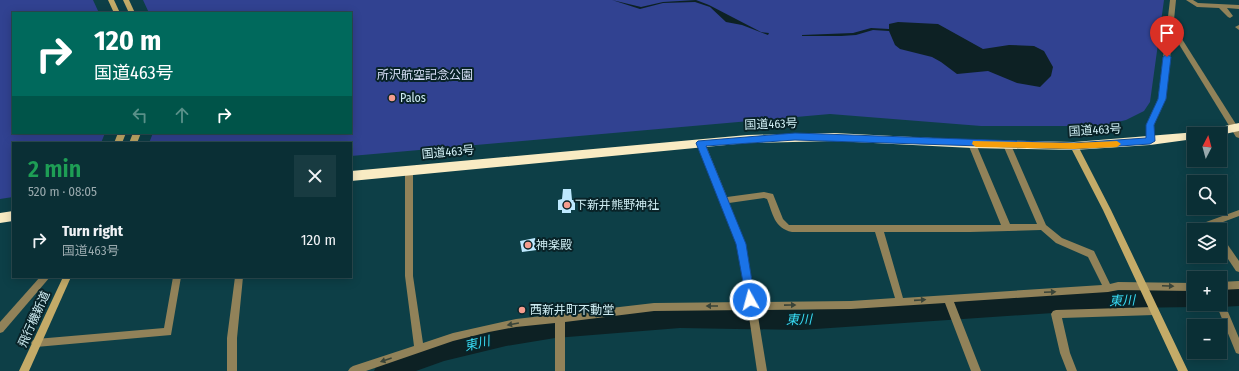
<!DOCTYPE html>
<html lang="en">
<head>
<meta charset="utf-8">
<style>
  :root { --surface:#0a2f35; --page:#183b41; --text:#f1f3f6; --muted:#99a9ad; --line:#2a4a50 }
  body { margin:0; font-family:"Fira Sans Condensed","Noto Sans JP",sans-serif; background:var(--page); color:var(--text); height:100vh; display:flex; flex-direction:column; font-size:15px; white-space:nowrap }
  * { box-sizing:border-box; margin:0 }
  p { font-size:13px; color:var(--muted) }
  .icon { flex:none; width:22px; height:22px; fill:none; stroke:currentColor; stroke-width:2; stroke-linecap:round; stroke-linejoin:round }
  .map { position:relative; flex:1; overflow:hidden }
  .details { position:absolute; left:12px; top:142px; width:340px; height:136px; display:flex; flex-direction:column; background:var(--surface); border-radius:0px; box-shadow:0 2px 10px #0003,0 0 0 1px var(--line) }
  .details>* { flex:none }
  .hud { position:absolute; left:12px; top:12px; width:340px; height:122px; border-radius:0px; box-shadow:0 2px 10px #0003,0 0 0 1px var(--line); background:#00695c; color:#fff; overflow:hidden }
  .needle { width:26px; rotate:6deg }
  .tools { position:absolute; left:1187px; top:127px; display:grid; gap:8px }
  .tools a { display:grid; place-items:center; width:40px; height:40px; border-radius:0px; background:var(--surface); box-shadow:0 2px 10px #0003,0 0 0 1px var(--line); font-size:20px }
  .pin { position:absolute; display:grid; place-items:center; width:34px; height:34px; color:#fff; margin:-41px -17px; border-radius:50% 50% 50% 0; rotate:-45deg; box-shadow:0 0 4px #0007 }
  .pin .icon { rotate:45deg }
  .me { position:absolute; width:44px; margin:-22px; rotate:353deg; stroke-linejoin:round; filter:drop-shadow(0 0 3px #0008) }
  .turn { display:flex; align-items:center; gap:14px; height:84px; padding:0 16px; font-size:18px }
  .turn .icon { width:52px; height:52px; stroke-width:2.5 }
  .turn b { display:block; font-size:28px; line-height:34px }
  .lanes { display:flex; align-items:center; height:38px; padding:0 16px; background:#0003; justify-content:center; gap:20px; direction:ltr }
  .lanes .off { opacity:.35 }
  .round { display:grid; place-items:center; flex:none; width:42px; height:42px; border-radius:0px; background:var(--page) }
  .overview { display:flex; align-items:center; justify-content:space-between; height:68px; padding:0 16px }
  h1 { font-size:24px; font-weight:600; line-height:30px; color:#1e9e55 }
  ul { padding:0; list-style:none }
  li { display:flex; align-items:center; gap:12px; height:60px; padding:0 16px }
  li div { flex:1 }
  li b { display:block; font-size:15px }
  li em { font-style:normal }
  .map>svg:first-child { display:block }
  .green { fill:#314291 }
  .water { fill:#0d2124 }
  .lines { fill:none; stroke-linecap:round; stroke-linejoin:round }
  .river { fill:#0d2124; fill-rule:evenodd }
  .building { fill:#bee9ff }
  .street { fill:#918259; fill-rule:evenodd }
  .secondary { fill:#c4ab68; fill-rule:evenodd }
  .highway { fill:#f9ebc3; fill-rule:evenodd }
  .oneway { fill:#394439 }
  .route { fill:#1a73e8; stroke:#114b97 }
  .slow { fill:#f59e0b }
  .poi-dot { fill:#f59d8e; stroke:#092328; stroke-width:1.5 }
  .labels { text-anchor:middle; stroke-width:4; stroke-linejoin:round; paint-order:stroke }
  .park-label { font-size:12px; fill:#d9e1f9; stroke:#092328 }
  .poi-label { font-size:12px; fill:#cfedf3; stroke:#092328; text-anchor:start }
  .street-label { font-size:12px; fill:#cfedf3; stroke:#092328 }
  .water-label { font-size:13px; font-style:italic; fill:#38dbf4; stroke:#092328 }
</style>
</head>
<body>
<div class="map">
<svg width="1239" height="371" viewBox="0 0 1239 371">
  <rect width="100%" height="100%" fill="#0d3f47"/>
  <g class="green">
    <polygon points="0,0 93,0 99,13 13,13 13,133 105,133 101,143 13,143 13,197 0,199"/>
    <polygon points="143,0 1164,0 1150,102 1144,111 1126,120 1105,125 1086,126 981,126 830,114 351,156 351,143 149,143 153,133 351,133 351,13 149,13"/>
  </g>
  <g class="water">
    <polygon points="612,0 641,7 663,2 696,0 709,5 761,32 769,33 768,35 742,25 726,22 710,7 695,2 663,3 640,9"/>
    <polygon points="898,22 938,24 983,49 1009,45 1034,46 1044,51 1053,67 1051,76 1040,87 1017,83 988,71 957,74 941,62 932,57 900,49 895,45 889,31 873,30 856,35 841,36 802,36 802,35 853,33 871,28 889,29 889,24"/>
  </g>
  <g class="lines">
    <g class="river">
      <polygon points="1239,288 1239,306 1220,307 1212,305 1220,304 1220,289"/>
      <polygon points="1194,289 1194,304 1202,304 1194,307 1127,308 801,330 680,328 555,338 506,346 444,361 416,371 374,371 378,363 444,339 506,326 555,318 680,308 801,310 1127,290"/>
    </g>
  </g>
  <g class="building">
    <polygon points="563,189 571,189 572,200 575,200 575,210 571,210 571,213 562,213 562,210 558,210 558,200 562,199"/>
    <polygon points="535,238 537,250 522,252 520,241"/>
  </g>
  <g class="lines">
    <g class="street">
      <polygon points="1170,0 1176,0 1166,99 1154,125 1154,141 1150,144 1146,141 1146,125 1158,99"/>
      <polygon points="1186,0 1193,0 1198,3 1239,5 1239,9 1227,8 1233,16 1230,18 1228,17 1219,8 1197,7"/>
      <polygon points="1239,25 1239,30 1235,27"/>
      <polygon points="1178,39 1182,39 1239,129 1239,138 1236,137 1177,41"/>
      <path d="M701,140L705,143L727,197L764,192L773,194L783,219L789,225H1001L968,144L972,141L976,144L1010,224H1037L1003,145L1007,142L1011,145L1046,225L1062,238L1094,251L1110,284L1118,282L1194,283V291L1118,290L1108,292L954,302L981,371H971L945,303L851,309L757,310L767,371H757L748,310L654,311L565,322V371H555V323L516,327L489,332L453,341L366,371H348L350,368L353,366L414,346L405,276V170L409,167L413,170V276L423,343L453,333L516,319L654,303L747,302L737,244L697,143ZM764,198L767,199C773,214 774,228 792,232H875L895,298L851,301L756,302L745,244L729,203ZM1041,230L1056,243L1088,257L1102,285L903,298L884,232H970Z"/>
      <polygon points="1239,210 1239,216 1215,225 1217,230 1208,230 1205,224 1206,222"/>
      <polygon points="1220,236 1223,238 1239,261 1239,272 1236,271 1220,247"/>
      <polygon points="40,277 50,277 3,332 0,333 0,322"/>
      <polygon points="173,277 181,277 171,335 36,347 33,346 31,343 33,340 36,339 164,328"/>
      <polygon points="235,277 243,277 237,338 237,371 227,371 227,338"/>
      <polygon points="1239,281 1239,289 1220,290 1220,282"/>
      <polygon points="1220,299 1223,300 1239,338 1239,354 1236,353 1216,304 1220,304"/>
      <polygon points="1154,307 1157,308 1159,311 1157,314 1154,315 1062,318 1070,353 1077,371 1067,371 1060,353 1051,314 1053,311 1056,310"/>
    </g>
    <g class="secondary">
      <polygon points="108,0 114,0 120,13 114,13"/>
      <polygon points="123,0 129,0 135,13 129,13"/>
      <polygon points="118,133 126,133 122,143 114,143"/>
      <polygon points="133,133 141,133 137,143 129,143"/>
      <polygon points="1074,143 1078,146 1111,210 1188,371 1178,371 1103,210 1070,146"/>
      <polygon points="63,277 71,277 29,371 19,371"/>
    </g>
    <g class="highway">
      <polygon points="1239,123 1239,131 1220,135 1194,134 1194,139 1150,145 1074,150 972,148 834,141 747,143 351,181 351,171 747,135 834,133 972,140 1074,142 1197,132"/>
      <polygon points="13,211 13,221 0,223 0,213"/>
    </g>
  </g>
  <defs><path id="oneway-solid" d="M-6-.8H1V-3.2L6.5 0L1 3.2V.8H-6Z"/></defs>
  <g class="oneway">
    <use href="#oneway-solid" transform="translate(1168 286) rotate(2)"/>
    <use href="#oneway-solid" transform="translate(1050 292) rotate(-3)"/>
    <use href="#oneway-solid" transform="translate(920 300) rotate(-4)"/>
    <use href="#oneway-solid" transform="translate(790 305) rotate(-1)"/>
    <use href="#oneway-solid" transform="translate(712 306) rotate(-180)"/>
    <use href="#oneway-solid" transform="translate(513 324) rotate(170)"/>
    <use href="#oneway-solid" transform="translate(386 360) rotate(161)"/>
  </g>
  <polygon class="route" points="1167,54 1171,57 1166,99 1154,125 1155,141 1150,144 1074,149 795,140 706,146 746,244 755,300 754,304 747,304 736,244 696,143 698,141 795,133 1074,143 1146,138 1146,125 1158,99 1163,57"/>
  <polygon class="slow" points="973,141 1074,143 1117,141 1121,144 1117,147 1074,149 976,147 972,144"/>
  <g class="poi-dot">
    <circle cx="392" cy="98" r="4"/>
    <circle cx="567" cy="205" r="4"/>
    <circle cx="528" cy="245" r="4"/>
    <circle cx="522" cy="310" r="4"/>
  </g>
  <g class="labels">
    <g class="park-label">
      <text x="425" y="79">所沢航空記念公園</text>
    </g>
    <g class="poi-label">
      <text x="400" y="102">Palos</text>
      <text x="575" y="209">下新井熊野神社</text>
      <text x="536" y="249">神楽殿</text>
      <text x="530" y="314">西新井町不動堂</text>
    </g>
    <g class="street-label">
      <text transform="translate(771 124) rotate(-2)" y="4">国道463号</text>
      <text transform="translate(1095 130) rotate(-3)" y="4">国道463号</text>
      <text transform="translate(448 152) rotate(-5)" y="4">国道463号</text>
      <text transform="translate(34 319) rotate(-66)" y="4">飛行機新道</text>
    </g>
    <g class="water-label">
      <text transform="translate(1122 300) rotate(-2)" y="5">東川</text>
      <text transform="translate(799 319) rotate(-1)" y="5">東川</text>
      <text transform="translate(477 343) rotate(-13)" y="5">東川</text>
    </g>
  </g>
</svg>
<div class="tools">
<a><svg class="needle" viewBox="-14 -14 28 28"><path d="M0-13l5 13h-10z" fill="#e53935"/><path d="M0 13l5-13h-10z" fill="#99a9ad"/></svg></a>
<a><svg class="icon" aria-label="search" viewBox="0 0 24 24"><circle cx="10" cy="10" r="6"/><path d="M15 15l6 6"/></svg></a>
<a><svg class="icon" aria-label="layers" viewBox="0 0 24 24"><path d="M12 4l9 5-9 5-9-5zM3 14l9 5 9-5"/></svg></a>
<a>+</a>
<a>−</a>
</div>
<div class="pin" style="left:1167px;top:57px;background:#d93025"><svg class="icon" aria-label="arrive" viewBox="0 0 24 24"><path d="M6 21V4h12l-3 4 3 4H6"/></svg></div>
<svg class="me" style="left:750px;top:300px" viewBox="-20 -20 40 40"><circle r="17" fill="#1a73e8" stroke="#fff" stroke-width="3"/><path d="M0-11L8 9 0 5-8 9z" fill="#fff"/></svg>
<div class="hud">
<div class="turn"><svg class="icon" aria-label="right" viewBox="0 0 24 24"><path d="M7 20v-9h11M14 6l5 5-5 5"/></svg><div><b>120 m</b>国道463号</div></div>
<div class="lanes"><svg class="icon off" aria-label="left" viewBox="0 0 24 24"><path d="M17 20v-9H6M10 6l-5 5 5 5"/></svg><svg class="icon off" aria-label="ahead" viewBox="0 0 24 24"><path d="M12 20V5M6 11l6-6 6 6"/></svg><svg class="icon" aria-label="right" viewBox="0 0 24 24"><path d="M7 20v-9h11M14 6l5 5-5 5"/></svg></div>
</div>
<section class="details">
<div class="overview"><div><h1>2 min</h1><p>520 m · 08:05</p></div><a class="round"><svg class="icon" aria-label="close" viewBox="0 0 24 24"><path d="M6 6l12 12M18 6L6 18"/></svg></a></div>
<ul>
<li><svg class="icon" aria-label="right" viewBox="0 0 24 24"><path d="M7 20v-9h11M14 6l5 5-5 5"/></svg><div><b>Turn right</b><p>国道463号</p></div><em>120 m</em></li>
</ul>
</section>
</div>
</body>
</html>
